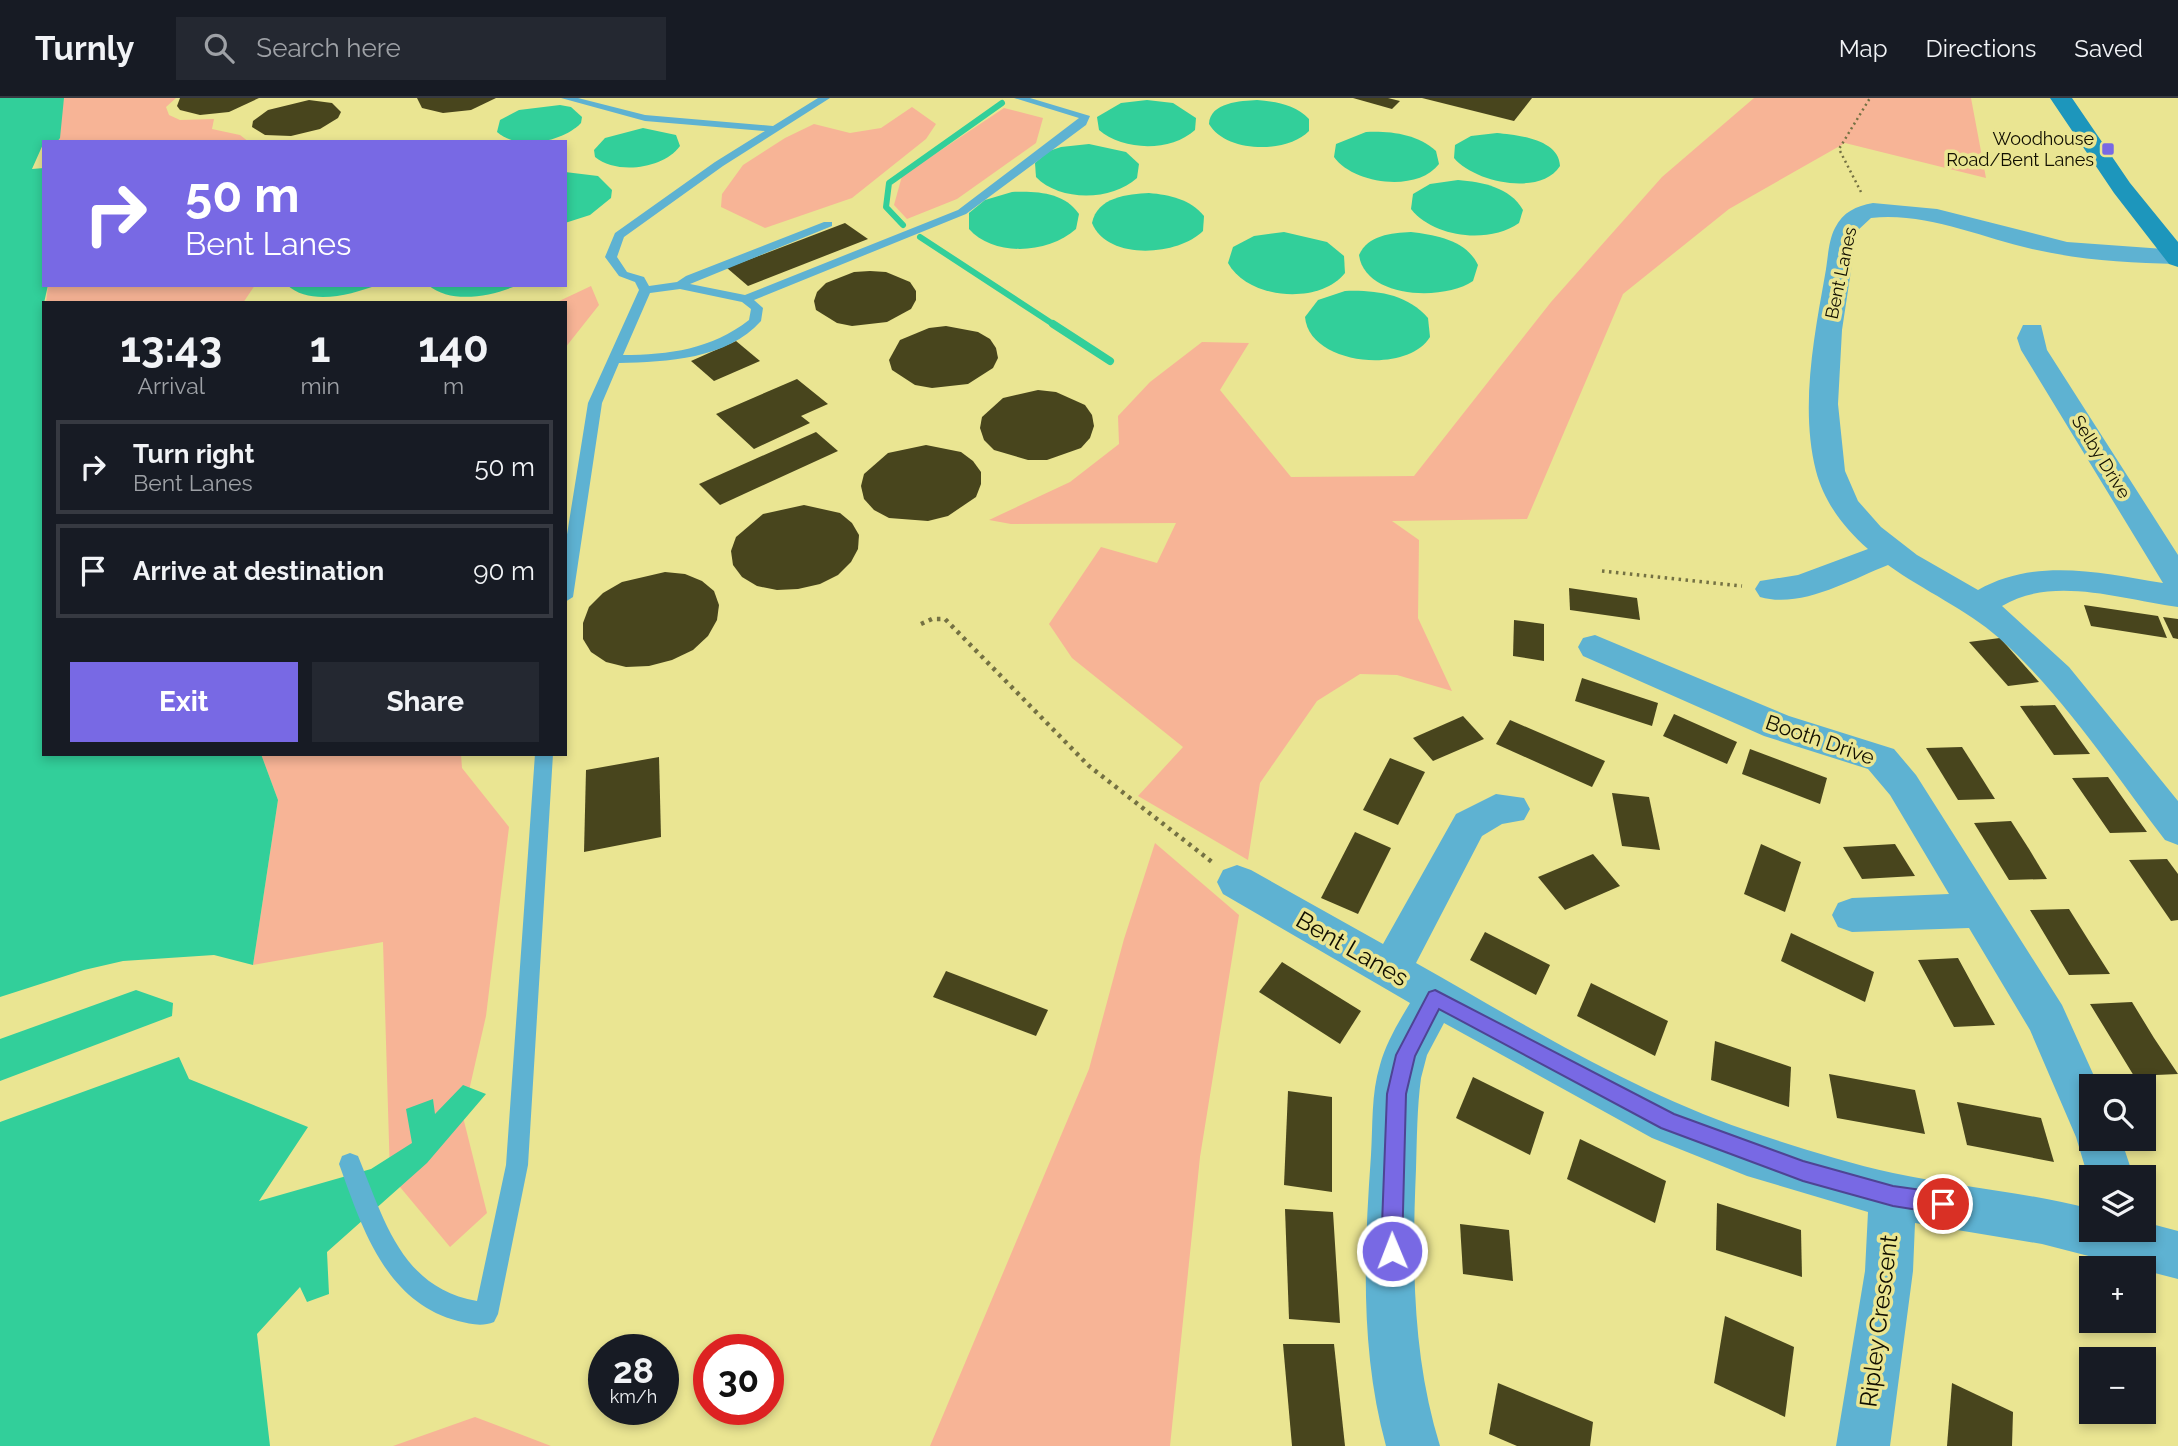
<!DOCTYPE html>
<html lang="en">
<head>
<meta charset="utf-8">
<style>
  :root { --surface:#171b24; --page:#242831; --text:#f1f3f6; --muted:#9ea1a6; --line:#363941; --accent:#7869e4 }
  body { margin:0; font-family:Raleway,sans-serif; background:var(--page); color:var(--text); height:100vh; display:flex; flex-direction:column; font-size:26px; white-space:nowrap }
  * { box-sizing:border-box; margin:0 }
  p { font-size:23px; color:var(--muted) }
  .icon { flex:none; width:38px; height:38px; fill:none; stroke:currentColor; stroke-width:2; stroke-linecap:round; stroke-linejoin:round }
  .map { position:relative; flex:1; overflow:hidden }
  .drawer { position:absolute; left:42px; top:203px; width:525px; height:455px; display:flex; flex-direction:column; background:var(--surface); border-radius:0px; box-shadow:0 4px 10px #0003 }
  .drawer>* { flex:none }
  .banner { position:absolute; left:42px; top:42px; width:525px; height:147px; border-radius:0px; box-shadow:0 4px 10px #0003; background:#7869e4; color:#fff; overflow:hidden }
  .fabs { position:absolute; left:2079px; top:976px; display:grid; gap:14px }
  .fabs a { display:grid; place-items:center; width:77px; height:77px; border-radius:0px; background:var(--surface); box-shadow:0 4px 10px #0003; font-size:35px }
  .speed { position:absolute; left:588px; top:1236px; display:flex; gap:14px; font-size:35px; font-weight:700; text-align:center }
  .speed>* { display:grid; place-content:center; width:91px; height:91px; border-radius:50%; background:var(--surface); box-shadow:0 4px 10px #0003; line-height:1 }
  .speed small { font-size:18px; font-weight:400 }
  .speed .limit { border:10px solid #d22; background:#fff; color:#111 }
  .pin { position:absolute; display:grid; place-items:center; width:60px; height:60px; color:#fff; margin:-30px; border:4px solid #fff; border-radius:50%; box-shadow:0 2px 7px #0007 }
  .me { position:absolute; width:77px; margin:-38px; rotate:359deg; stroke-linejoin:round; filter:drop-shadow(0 0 5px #0008) }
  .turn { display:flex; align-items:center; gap:24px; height:147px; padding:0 28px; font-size:32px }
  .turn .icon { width:91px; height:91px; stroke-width:2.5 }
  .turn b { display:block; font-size:49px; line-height:60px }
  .eta { display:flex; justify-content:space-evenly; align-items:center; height:119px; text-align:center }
  .eta b { font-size:42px; font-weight:700; line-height:49px }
  .button { display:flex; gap:14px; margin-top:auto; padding:14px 28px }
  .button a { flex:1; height:80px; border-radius:0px; background:var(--accent); color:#fff; font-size:28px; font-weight:700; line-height:80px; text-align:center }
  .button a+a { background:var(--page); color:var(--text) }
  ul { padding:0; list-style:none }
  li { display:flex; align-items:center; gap:21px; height:94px; margin:0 14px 10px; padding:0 14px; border:4px solid var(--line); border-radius:0px }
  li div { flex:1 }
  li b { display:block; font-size:26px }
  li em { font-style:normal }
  header { display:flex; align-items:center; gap:42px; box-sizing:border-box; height:98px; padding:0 35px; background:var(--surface); border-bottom:2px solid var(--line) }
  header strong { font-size:33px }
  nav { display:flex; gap:38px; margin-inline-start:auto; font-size:24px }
  .search { width:490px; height:63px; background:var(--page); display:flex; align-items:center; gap:18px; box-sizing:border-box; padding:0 24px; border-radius:0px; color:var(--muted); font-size:26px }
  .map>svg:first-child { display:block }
  .green { fill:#f7b496 }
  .water { fill:#32cf9a }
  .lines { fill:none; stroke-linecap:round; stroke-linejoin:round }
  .stream-far1 { stroke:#32cf9a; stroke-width:6 }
  .stream { stroke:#32cf9a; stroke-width:8 }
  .building { fill:#48451d }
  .path-far2 { stroke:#747143; stroke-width:2.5; stroke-dasharray:2 3.5; stroke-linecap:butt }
  .path-far1 { stroke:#747143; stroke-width:3.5; stroke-dasharray:2.5 4.5; stroke-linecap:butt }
  .path { stroke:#747143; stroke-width:4.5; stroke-dasharray:3.5 5; stroke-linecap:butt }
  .lane { fill:#5eb2d2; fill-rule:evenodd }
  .street { fill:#5eb2d2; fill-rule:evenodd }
  .secondary { fill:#1d96bc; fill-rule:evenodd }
  .route { fill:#7869e4; stroke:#4e4494; stroke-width:2 }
  .poi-dot { fill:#7869e4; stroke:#eae592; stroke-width:2.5 }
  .labels { text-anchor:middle; stroke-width:7; stroke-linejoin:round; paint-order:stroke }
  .far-poi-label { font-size:18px; fill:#110f00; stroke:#eae592; text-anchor:end }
  .far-street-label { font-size:18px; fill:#110f00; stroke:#eae592 }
  .street-label { font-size:21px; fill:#110f00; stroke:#eae592 }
  .near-street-label { font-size:24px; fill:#110f00; stroke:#eae592 }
</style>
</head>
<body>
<header>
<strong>Turnly</strong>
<div class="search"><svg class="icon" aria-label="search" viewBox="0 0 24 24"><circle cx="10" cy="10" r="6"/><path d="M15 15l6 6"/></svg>Search here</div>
<nav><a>Map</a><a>Directions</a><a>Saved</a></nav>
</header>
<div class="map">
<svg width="2178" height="1348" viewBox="0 0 2178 1348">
  <rect width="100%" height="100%" fill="#eae592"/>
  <g class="green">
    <polygon points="64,0 176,0 166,9 169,17 180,22 214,21 212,31 240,37 249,44 57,44"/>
    <polygon points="1754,0 1971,0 1986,80 1845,45 1729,111 1623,196 1527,421 1392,423 1419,442 1418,520 1452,593 1397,577 1360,576 1317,603 1260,685 1248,762 1138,698 1183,649 1072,560 1049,526 1101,449 1157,465 1176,425 1011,426 989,422 1070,384 1119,346 1118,318 1150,284 1202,244 1249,245 1220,292 1291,379 1414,378 1551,204 1662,79"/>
    <polygon points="912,9 936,26 926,41 852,100 765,130 721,109 722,96 743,67 785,40 814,26 850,35 881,30"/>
    <polygon points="1004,10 1043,20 1036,45 957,101 907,121 894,107 902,78"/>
    <polygon points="48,187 255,187 243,205 46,205"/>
    <polygon points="591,188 599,207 565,250 565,205 555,205"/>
    <polygon points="261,656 461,656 462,670 509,729 486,918 463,1019 487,1115 450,1149 390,1077 383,844 253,867 278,702"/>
    <polygon points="1155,745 1239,817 1200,1059 1170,1348 930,1348 1089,971 1124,841"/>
    <polygon points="475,1319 551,1348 393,1348"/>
  </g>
  <g class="water">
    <polygon points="0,0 64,0 60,40 57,44 44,44 32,71 44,70 44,187 48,187 44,205 44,656 261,656 278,702 253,867 214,857 123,863 84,872 0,899"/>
    <path d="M1147,2L1173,5L1196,20L1195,32C1171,54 1123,53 1099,32L1097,19L1121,5Z"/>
    <path d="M1257,2C1276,4 1295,6 1309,21V33C1287,56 1226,55 1209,26C1210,4 1241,3 1257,2Z"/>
    <path d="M560,7L571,9L582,19L581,25C563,44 518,53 497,34L500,22L519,12Z"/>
    <path d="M643,30L676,37L680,48C663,71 617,77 595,59L594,52L605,40Z"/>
    <path d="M1366,34C1391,33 1417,36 1436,53L1439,66C1417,95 1353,86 1334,59L1336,46Z"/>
    <path d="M1497,35C1517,37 1559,41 1560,68C1540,99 1474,84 1454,60L1455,47L1471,38Z"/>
    <path d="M1089,46L1126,54L1139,66L1137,80C1112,103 1060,104 1036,79L1035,65L1049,53L1061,49Z"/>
    <polygon points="565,74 598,78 612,92 611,100 590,117 565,125"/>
    <path d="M1458,82C1482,84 1510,89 1523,112L1519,125C1489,146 1434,140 1411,111L1413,96L1430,86Z"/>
    <path d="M1012,94C1036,93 1064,94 1079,116L1076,131C1048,156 994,159 969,131V115L985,102Z"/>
    <path d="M1149,95C1170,97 1190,101 1204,118L1203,133C1178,158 1107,163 1092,125C1097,99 1128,96 1149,95Z"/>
    <path d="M1284,134L1327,144L1344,158L1345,175C1320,207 1248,202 1228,165L1233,149L1254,138Z"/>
    <path d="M1411,134C1436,137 1466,142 1478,167L1473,183C1444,203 1365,201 1359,157C1368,137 1391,135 1411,134Z"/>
    <path d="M287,187H377C351,197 310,208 287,187Z"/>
    <path d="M428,187H518C492,198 452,207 428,187Z"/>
    <path d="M1345,193C1376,192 1407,196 1428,220L1430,239C1407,277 1309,267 1305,219L1318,202Z"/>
    <polygon points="136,892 173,905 172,918 0,983 0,941"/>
    <polygon points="179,959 189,981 308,1029 259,1103 371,1071 412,1045 406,1011 433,1001 435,1016 463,987 486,996 427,1065 327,1154 329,1196 307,1204 300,1189 257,1236 270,1348 0,1348 0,1024"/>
  </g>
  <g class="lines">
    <g class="stream-far1">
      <polyline points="903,127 886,109 889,85 1002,5"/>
      <polyline points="920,139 1056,228"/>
    </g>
    <polyline class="stream" points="1053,226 1110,263"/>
  </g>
  <g class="building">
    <polygon points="180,0 259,0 229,14 200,17 180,12 177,8"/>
    <polygon points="417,0 496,0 471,12 443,15 422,10"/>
    <polygon points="1353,0 1388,0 1400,3 1392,11"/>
    <polygon points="1422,0 1532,0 1514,23"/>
    <polygon points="309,2 332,5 341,14 338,20 320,31 291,38 265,37 252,29 253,23 268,12"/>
    <polygon points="845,125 868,141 748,188 727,170"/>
    <polygon points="870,173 886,174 910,184 916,193 916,202 911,211 887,224 852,228 837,225 816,212 814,203 817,194 826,185 854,174"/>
    <polygon points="946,228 978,234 990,241 996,250 998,260 993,270 968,286 932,290 915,287 892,272 889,262 900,242 929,230"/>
    <polygon points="736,243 760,263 714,283 691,263"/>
    <polygon points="797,281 828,306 801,318 810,325 754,351 716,316"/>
    <polygon points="1038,292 1056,294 1085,307 1092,317 1094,328 1090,340 1081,350 1047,362 1028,362 994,352 984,342 980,330 982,319 1003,300"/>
    <polygon points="816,334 838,353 720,407 699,386"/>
    <polygon points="926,347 961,354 973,363 981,374 981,386 976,399 948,418 928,423 889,420 874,412 864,401 861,388 864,376 888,355"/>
    <polygon points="804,407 840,415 852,425 859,437 858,451 851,464 838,477 820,486 798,491 777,492 757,488 742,479 733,467 731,453 736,439 763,416"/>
    <polygon points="665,474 685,476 702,483 714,493 719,507 717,522 708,538 693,552 672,562 649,568 626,569 606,564 591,554 583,541 583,525 589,509 603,495 622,484"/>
    <polygon points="1569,490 1637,500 1640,522 1570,512"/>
    <polygon points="2084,507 2158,518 2167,540 2091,528"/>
    <polygon points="2163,519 2178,521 2178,541 2173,540"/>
    <polygon points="1514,522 1544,526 1544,563 1513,558"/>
    <polygon points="2000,540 2039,584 2008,588 1969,544"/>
    <polygon points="1582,580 1658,605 1652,628 1575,603"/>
    <polygon points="2055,607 2072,631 2090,656 2054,657 2020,608"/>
    <polygon points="1674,616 1737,644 1727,666 1663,638"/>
    <polygon points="1463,618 1484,641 1433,663 1413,640"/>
    <polygon points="1510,622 1605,663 1592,689 1496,646"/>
    <polygon points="1962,649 1978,674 1995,701 1958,702 1926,650"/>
    <polygon points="1750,651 1827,680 1820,706 1742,676"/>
    <polygon points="659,659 661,739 584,754 586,672"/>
    <polygon points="1390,660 1425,674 1398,727 1363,712"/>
    <polygon points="2108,679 2127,706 2147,734 2110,735 2072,680"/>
    <polygon points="1612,695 1649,699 1660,752 1622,748"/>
    <polygon points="2011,723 2029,751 2047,781 2009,782 1974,725"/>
    <polygon points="1355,734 1391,750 1358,816 1321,800"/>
    <polygon points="1761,746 1801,764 1785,814 1744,796"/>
    <polygon points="1895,746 1915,778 1862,781 1843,749"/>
    <polygon points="1593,756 1620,788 1565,812 1538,779"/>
    <polygon points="2167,761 2178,776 2178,822 2171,823 2129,762"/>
    <polygon points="2069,811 2089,843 2110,876 2069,877 2030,812"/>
    <polygon points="1485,834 1550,867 1536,897 1470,862"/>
    <polygon points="1791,835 1874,874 1865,904 1781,863"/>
    <polygon points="1958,860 1976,893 1995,927 1954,929 1918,862"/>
    <polygon points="1282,864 1361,913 1340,946 1259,894"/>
    <polygon points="946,873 1048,912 1036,938 933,899"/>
    <polygon points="1591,885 1668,923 1655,958 1577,918"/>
    <polygon points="2132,904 2154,940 2178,976 2134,978 2090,906"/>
    <polygon points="1715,943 1791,969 1789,1009 1711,982"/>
    <polygon points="1829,976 1915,992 1925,1036 1837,1020"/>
    <polygon points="1473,979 1544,1014 1530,1057 1456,1020"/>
    <polygon points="1288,993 1332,999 1332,1094 1284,1087"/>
    <polygon points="1957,1004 2041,1020 2054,1064 1967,1047"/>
    <polygon points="1580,1041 1666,1083 1655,1125 1567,1081"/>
    <polygon points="1717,1105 1801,1132 1802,1179 1716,1152"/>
    <polygon points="1285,1111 1333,1114 1340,1225 1289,1221"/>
    <polygon points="1460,1126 1509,1132 1513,1183 1463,1176"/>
    <polygon points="1725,1218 1794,1249 1785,1319 1714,1285"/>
    <polygon points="1283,1246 1334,1246 1345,1348 1292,1348"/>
    <polygon points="1498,1285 1593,1324 1590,1348 1517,1348 1489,1336"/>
    <polygon points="1952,1285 2013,1314 2012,1348 1947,1348"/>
  </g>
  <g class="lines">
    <polyline class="path-far2" points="1861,94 1839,51 1870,0"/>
    <polyline class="path-far1" points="1602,473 1742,488"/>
    <polyline class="path" points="921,526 932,521 945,521 1089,668 1212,764"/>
    <g class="lane">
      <path d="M561,0H578L645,17L773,28L818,0H830L723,68L624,139L617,159L627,174L644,179L649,188L677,184L686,178L824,124H832V128L690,186L745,197L958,112L1079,20L1014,0H1030L1090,18L1086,27L966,116L754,202L763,210L761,223C727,261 667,264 619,265L602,305L573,499L565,504V449L588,305L639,192L635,184L619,178L605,159L615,135L715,64L765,33L645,23ZM680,191L742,204L751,211L749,222C712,251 669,257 623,257L650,195Z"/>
      <path d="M535,656H553L528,1067L498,1216L494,1224C482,1229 470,1226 458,1223C385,1204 362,1129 339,1066L342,1058L350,1055L358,1058C384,1121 401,1190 477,1203L506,1067Z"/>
    </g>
    <g class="street">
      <path d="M1873,105L1937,111L2067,144L2178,152L2176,166C2128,165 2080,162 2032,151C1979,139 1926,114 1871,120L1857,133L1842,232L1838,306L1845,373L1858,403L1881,429L1917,457L1978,492C2036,459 2101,475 2163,485L2021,252L2017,240L2023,227H2041L2047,252L2178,457V509C2123,502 2053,477 2002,508L2069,569L2178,703V747L2165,742C2112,673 2064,598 1999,540C1966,511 1924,493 1888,467C1850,482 1801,511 1760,499L1755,491L1760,483L1798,477L1868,451C1844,430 1824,404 1816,373C1800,310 1814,239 1825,177C1828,162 1828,143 1835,130C1843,114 1856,108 1873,105Z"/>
      <polygon points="1595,537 1789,618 1894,651 1916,677 2062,907 2099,989 2091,989 2091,1041 2121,1041 2134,1080 2091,1080 2091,1089 2076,1039 2030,932 1969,830 1852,834 1838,829 1832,817 1838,805 1852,800 1949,796 1890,697 1868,671 1764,638 1583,558 1578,549 1583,540"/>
      <path d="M1496,696L1524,700L1530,711L1524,722L1502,726L1482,738L1416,865C1522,925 1630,992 1746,1032C1793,1048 1844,1064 1893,1075C1959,1089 2026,1094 2091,1111V1132H2144V1124L2178,1133V1181L2042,1146L1915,1125L1913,1173L1890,1348H1836L1865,1173L1868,1114L1747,1078L1652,1040L1444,925L1427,957L1421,980C1417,1010 1417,1040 1416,1071C1412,1164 1412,1258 1440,1348H1386C1360,1253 1364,1155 1371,1057C1373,1027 1371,996 1380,967C1386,945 1398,925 1410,905L1223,796L1217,784L1223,772L1237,767L1251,772L1383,846L1456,716Z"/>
    </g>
    <polygon class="secondary" points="2050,0 2072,0 2130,85 2178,144 2178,169 2169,166 2114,95"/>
  </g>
  <polygon class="route" points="1435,892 1674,1016 1803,1063 1893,1088 1943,1095 1950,1098 1953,1106 1950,1113 1943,1116 1893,1108 1803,1083 1661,1030 1439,911 1415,958 1406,996 1402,1153 1399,1161 1392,1164 1384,1161 1381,1153 1387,996 1396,957 1429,894"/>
  <rect class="poi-dot" x="2101" y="44" width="14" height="14" rx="3.5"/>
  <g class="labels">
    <g class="far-poi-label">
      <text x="2094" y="47">Woodhouse<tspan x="2094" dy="21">Road/Bent Lanes</tspan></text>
    </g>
    <g class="far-street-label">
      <text transform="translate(1841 175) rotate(-78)" y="6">Bent Lanes</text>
      <text transform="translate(2101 359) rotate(58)" y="6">Selby Drive</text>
    </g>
    <g class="street-label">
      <text transform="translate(1820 642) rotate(19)" y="7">Booth Drive</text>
    </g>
    <g class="near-street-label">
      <text transform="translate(1352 851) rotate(30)" y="8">Bent Lanes</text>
      <text transform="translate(1879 1223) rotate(-83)" y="8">Ripley Crescent</text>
    </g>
  </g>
</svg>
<div class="fabs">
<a><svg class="icon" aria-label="search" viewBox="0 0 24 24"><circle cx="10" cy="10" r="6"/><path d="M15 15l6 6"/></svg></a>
<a><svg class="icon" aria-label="layers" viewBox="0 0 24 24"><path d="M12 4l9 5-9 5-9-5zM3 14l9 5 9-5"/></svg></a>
<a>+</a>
<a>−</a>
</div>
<div class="speed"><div>28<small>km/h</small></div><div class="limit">30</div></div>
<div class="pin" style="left:1943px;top:1106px;background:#d93025"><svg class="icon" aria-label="arrive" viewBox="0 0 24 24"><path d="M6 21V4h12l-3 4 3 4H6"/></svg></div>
<svg class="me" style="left:1392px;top:1153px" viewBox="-20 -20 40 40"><circle r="17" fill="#7869e4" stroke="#fff" stroke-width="3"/><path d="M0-11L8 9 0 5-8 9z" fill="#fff"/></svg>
<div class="banner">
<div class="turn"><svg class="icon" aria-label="right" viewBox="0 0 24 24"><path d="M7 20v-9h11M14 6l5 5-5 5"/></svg><div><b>50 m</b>Bent Lanes</div></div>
</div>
<section class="drawer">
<div class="eta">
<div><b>13:43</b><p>Arrival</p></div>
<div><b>1</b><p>min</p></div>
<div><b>140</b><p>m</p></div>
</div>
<ul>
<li><svg class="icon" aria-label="right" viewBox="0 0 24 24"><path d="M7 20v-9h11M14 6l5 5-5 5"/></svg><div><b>Turn right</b><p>Bent Lanes</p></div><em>50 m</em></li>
<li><svg class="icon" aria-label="arrive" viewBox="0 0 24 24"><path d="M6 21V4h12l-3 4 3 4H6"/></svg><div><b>Arrive at destination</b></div><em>90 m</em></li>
</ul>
<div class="button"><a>Exit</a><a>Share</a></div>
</section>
</div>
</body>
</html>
